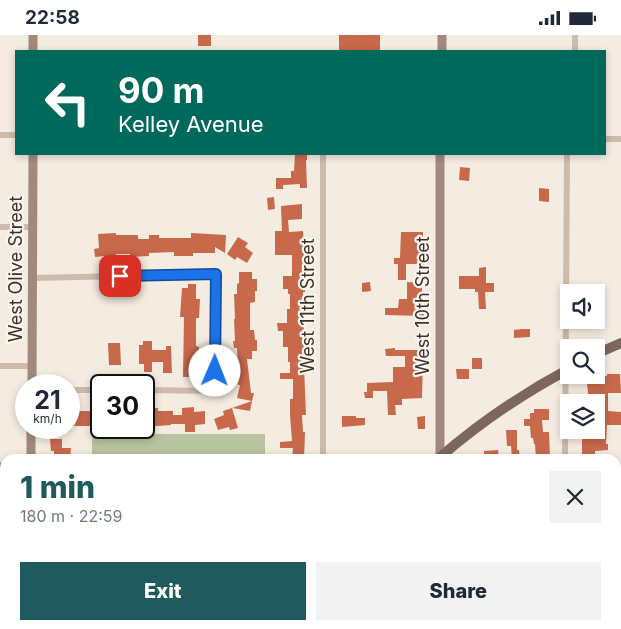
<!DOCTYPE html>
<html lang="en">
<head>
<meta charset="utf-8">
<style>
  :root { --surface:#fff; --page:#f2f2f3; --text:#1f2937; --muted:#747a83; --accent:#1f5a5e }
  body { margin:0; font-family:Inter,sans-serif; background:var(--page); color:var(--text); height:100vh; display:flex; flex-direction:column; font-size:19px; white-space:nowrap }
  * { box-sizing:border-box; margin:0 }
  p { font-size:16px; color:var(--muted) }
  .icon { flex:none; width:28px; height:28px; fill:none; stroke:currentColor; stroke-width:2; stroke-linecap:round; stroke-linejoin:round }
  .map { position:relative; flex:1; overflow:hidden }
  .details { position:absolute; left:0px; top:419px; width:621px; height:176px; display:flex; flex-direction:column; background:var(--surface); border-radius:15px 15px 0 0; box-shadow:0 2px 8px #0003 }
  .details>* { flex:none }
  .guide { position:absolute; left:15px; top:15px; width:591px; height:105px; border-radius:0px; box-shadow:0 2px 8px #0003; background:#00695c; color:#fff; overflow:hidden }
  .tools { position:absolute; left:560px; top:249px; display:grid; gap:10px }
  .tools a { display:grid; place-items:center; width:45px; height:45px; border-radius:0px; background:var(--surface); box-shadow:0 2px 8px #0003; font-size:25px }
  .speed { position:absolute; left:15px; top:339px; display:flex; gap:10px; font-size:25px; font-weight:700; text-align:center }
  .speed>* { display:grid; place-content:center; width:65px; height:65px; border-radius:50%; background:var(--surface); box-shadow:0 2px 8px #0003; line-height:1 }
  .speed small { font-size:12px; font-weight:400 }
  .speed .limit { border:2px solid #111; border-radius:8px; background:#fff; color:#111 }
  .pin { position:absolute; display:grid; place-items:center; width:42px; height:42px; color:#fff; margin:-21px; border-radius:10px; box-shadow:0 2px 8px #0006 }
  .me { position:absolute; width:55px; margin:-28px; rotate:1deg; stroke-linejoin:round; filter:drop-shadow(0 0 4px #0008) }
  .turn { display:flex; align-items:center; gap:18px; height:105px; padding:0 20px; font-size:22px }
  .turn .icon { width:65px; height:65px; stroke-width:2.5 }
  .turn b { display:block; font-size:35px; line-height:42px }
  .round { display:grid; place-items:center; flex:none; width:52px; height:52px; border-radius:0px; background:var(--page) }
  .summary { display:flex; align-items:center; justify-content:space-between; height:85px; padding:0 20px }
  h1 { font-size:30px; font-weight:800; line-height:38px; color:var(--accent) }
  .cta { display:flex; gap:10px; margin-top:auto; padding:10px 20px }
  .cta a { flex:1; height:58px; border-radius:0px; background:var(--accent); color:#fff; font-size:20px; font-weight:800; line-height:58px; text-align:center }
  .cta a+a { background:var(--page); color:var(--text) }
  .status { display:flex; justify-content:space-between; align-items:center; height:35px; padding:0 25px; background:var(--surface); direction:ltr }
  .status svg { height:14px; fill:currentColor }
  .map>svg:first-child { display:block }
  .green { fill:#b8c4a0 }
  .building { fill:#c8694b }
  .lines { fill:none; stroke-linecap:round; stroke-linejoin:round }
  .street { stroke:#cdbbac; stroke-width:6 }
  .secondary { stroke:#a18a7d; stroke-width:9 }
  .primary { stroke:#7d675c; stroke-width:10 }
  .route-casing { stroke:#114b97; stroke-width:12 }
  .route { stroke:#1a73e8; stroke-width:9 }
  .labels { text-anchor:middle; stroke-width:4.5; stroke-linejoin:round; paint-order:stroke }
  .street-label { font-size:18px; fill:#3b302b; stroke:#fbf5ee }
</style>
</head>
<body>
<div class="status"><b>22:58</b><svg viewBox="0 0 49 12"><path d="M0 12V9h3v3zM5 12V6h3v6zM10 12V3h3v9zM15 12V0h3v12zM26 1h20v11H26zM47 4h2v5h-2z"/></svg></div>
<div class="map">
<svg width="621" height="594" viewBox="0 0 621 594">
  <rect width="100%" height="100%" fill="#f4ebe1"/>
  <polygon class="green" points="159,399 265,399 265,424 92,424 92,400"/>
  <g class="building">
    <rect x="198" y="0" width="13" height="11"/>
    <rect x="339" y="0" width="41" height="16"/>
    <polygon points="295,119 307,119 307,125 306,125 307,153 300,153 300,149 283,150 283,154 276,154 276,143 291,143 291,136 294,136"/>
    <polygon points="460,132 470,133 469,146 459,145"/>
    <polygon points="539,153 549,154 549,167 539,166"/>
    <polygon points="274,162 275,174 268,175 267,163"/>
    <polygon points="302,169 302,184 288,185 289,197 303,196 305,227 305,257 303,257 303,274 305,274 305,281 303,281 304,297 305,297 305,309 304,309 304,332 306,380 302,380 303,397 305,397 304,424 292,424 293,413 280,413 280,407 292,406 290,380 290,364 293,364 293,344 280,344 280,338 290,338 290,327 288,327 288,312 283,312 283,296 278,296 277,288 287,288 287,274 290,274 290,259 288,259 288,254 283,254 283,241 292,241 292,220 275,220 275,196 282,196 281,171"/>
    <polygon points="401,197 423,197 423,229 406,229 406,245 398,245 398,229 394,229 394,223 400,223"/>
    <polygon points="116,198 116,200 138,200 138,204 149,204 149,200 159,200 159,203 191,203 191,198 226,200 225,218 215,212 215,218 193,218 193,221 174,221 174,217 149,218 149,221 130,222 130,219 116,219 116,225 105,225 105,221 95,222 94,214 99,213 98,199"/>
    <polygon points="238,202 248,208 245,212 253,218 247,228 237,222 235,225 227,219"/>
    <polygon points="486,232 486,248 494,248 494,257 485,257 486,274 479,274 478,257 475,257 475,254 459,254 459,241 479,241 479,233"/>
    <polygon points="239,237 252,237 252,244 257,244 257,256 255,256 255,267 250,268 250,295 254,295 255,305 257,305 257,316 252,316 252,324 247,324 251,358 254,358 252,366 237,363 240,350 238,350 236,338 234,338 233,331 238,330 237,313 234,313 233,306 235,306 234,284 235,284 234,259 237,259 237,249 239,248"/>
    <polygon points="370,247 371,256 362,257 362,248"/>
    <polygon points="407,247 422,248 422,264 424,264 424,281 385,280 385,273 398,273 399,264 407,264"/>
    <polygon points="188,249 196,249 196,264 200,264 199,283 196,283 196,311 199,312 199,331 196,331 195,342 183,342 184,282 180,282 182,253 188,253"/>
    <polygon points="522,294 530,294 530,302 514,303 514,295"/>
    <polygon points="143,306 152,306 152,315 166,315 166,311 171,311 172,338 163,338 163,327 152,327 152,337 144,337 144,329 139,329 139,310 143,310"/>
    <polygon points="108,308 120,308 121,330 109,330"/>
    <polygon points="395,313 395,315 421,315 421,320 423,320 422,363 402,364 402,370 395,370 396,380 388,380 387,356 373,356 373,363 365,363 364,357 367,357 367,348 393,347 393,332 405,332 405,321 386,321 385,314"/>
    <rect x="472" y="323" width="10" height="11"/>
    <polygon points="456,334 469,334 469,344 457,344"/>
    <polygon points="607,339 620,339 621,358 608,358 608,376 621,377 621,390 607,390 606,409 608,409 608,415 595,416 595,424 582,424 582,398 596,398 596,380 601,380 601,365 589,366 587,349 603,348 602,341 607,341"/>
    <polygon points="252,366 250,376 232,373"/>
    <polygon points="91,371 99,371 99,376 101,376 101,391 70,391 69,372 77,372 77,376 91,376"/>
    <polygon points="194,372 194,377 205,376 205,389 195,390 195,397 185,397 185,389 171,389 171,390 144,392 144,376 150,376 150,373 158,373 158,376 173,376 173,380 182,380 182,373"/>
    <polygon points="232,373 238,393 230,395 229,392 218,395 214,384 224,380 223,376"/>
    <polygon points="534,374 549,374 549,385 542,385 543,397 549,397 550,423 536,424 535,409 534,409 533,403 531,403 530,391 524,391 524,384 530,384 530,378 534,378"/>
    <polygon points="342,381 356,381 356,383 365,383 365,390 342,392"/>
    <polygon points="425,381 425,394 418,394 417,382"/>
    <polygon points="506,395 517,395 517,415 519,415 520,424 512,424 511,411 507,411"/>
    <polygon points="50,404 62,404 62,413 71,413 70,424 54,424 54,416 51,416"/>
    <polygon points="498,415 499,424 484,424 484,416"/>
  </g>
  <g class="lines">
    <g class="street">
      <polyline points="575,16 575,0"/>
      <polyline points="0,100 16,100"/>
      <polyline points="605,104 621,104"/>
      <polyline points="0,192 33,192"/>
      <polyline points="32,243 216,239 215,356 144,355"/>
      <polyline points="0,331 32,331"/>
      <polyline points="69,355 101,355"/>
      <polyline points="323,424 323,119"/>
      <polyline points="565,424 567,119"/>
      <polyline points="616,508 621,508"/>
      <polyline points="564,590 564,594"/>
      <polyline points="439,594 439,590"/>
    </g>
    <g class="secondary">
      <polyline points="33,16 33,0"/>
      <polyline points="442,16 442,0"/>
      <polyline points="440,119 440,422"/>
      <polyline points="32,350 33,119"/>
      <polyline points="31,424 31,392"/>
      <polyline points="0,432 5,432"/>
      <polyline points="30,594 30,590"/>
    </g>
    <g class="primary">
      <polyline points="596,319 621,308"/>
      <path d="M438,424C478,389 522,359 569,334"/>
      <polyline points="289,594 291,590"/>
    </g>
  </g>
  <g class="lines">
    <g class="route-casing">
      <polyline id="route" points="120,241 216,239 215,336"/>
    </g>
    <use href="#route" class="route"/>
  </g>
  <g class="labels">
    <g class="street-label">
      <text transform="translate(16 234) rotate(-90)" y="6">West Olive Street</text>
      <text transform="translate(308 271) rotate(-90)" y="6">West 11th Street</text>
      <text transform="translate(423 271) rotate(-90)" y="6">West 10th Street</text>
    </g>
  </g>
</svg>
<div class="tools">
<a><svg class="icon" aria-label="sound" viewBox="0 0 24 24"><path d="M4 9h4l5-4v14l-5-4H4zM17 9q2 3 0 6"/></svg></a>
<a><svg class="icon" aria-label="search" viewBox="0 0 24 24"><circle cx="10" cy="10" r="6"/><path d="M15 15l6 6"/></svg></a>
<a><svg class="icon" aria-label="layers" viewBox="0 0 24 24"><path d="M12 4l9 5-9 5-9-5zM3 14l9 5 9-5"/></svg></a>
</div>
<div class="speed"><div>21<small>km/h</small></div><div class="limit">30</div></div>
<div class="pin" style="left:120px;top:241px;background:#d93025"><svg class="icon" aria-label="arrive" viewBox="0 0 24 24"><path d="M6 21V4h12l-3 4 3 4H6"/></svg></div>
<svg class="me" style="left:215px;top:336px" viewBox="-20 -20 40 40"><circle r="19" fill="#fff"/><path d="M0-13L10 11 0 6-10 11z" fill="#1a73e8"/></svg>
<div class="guide">
<div class="turn"><svg class="icon" aria-label="left" viewBox="0 0 24 24"><path d="M17 20v-9H6M10 6l-5 5 5 5"/></svg><div><b>90 m</b>Kelley Avenue</div></div>
</div>
<section class="details">
<div class="summary"><div><h1>1 min</h1><p>180 m · 22:59</p></div><a class="round"><svg class="icon" aria-label="close" viewBox="0 0 24 24"><path d="M6 6l12 12M18 6L6 18"/></svg></a></div>
<div class="cta"><a>Exit</a><a>Share</a></div>
</section>
</div>
</body>
</html>
